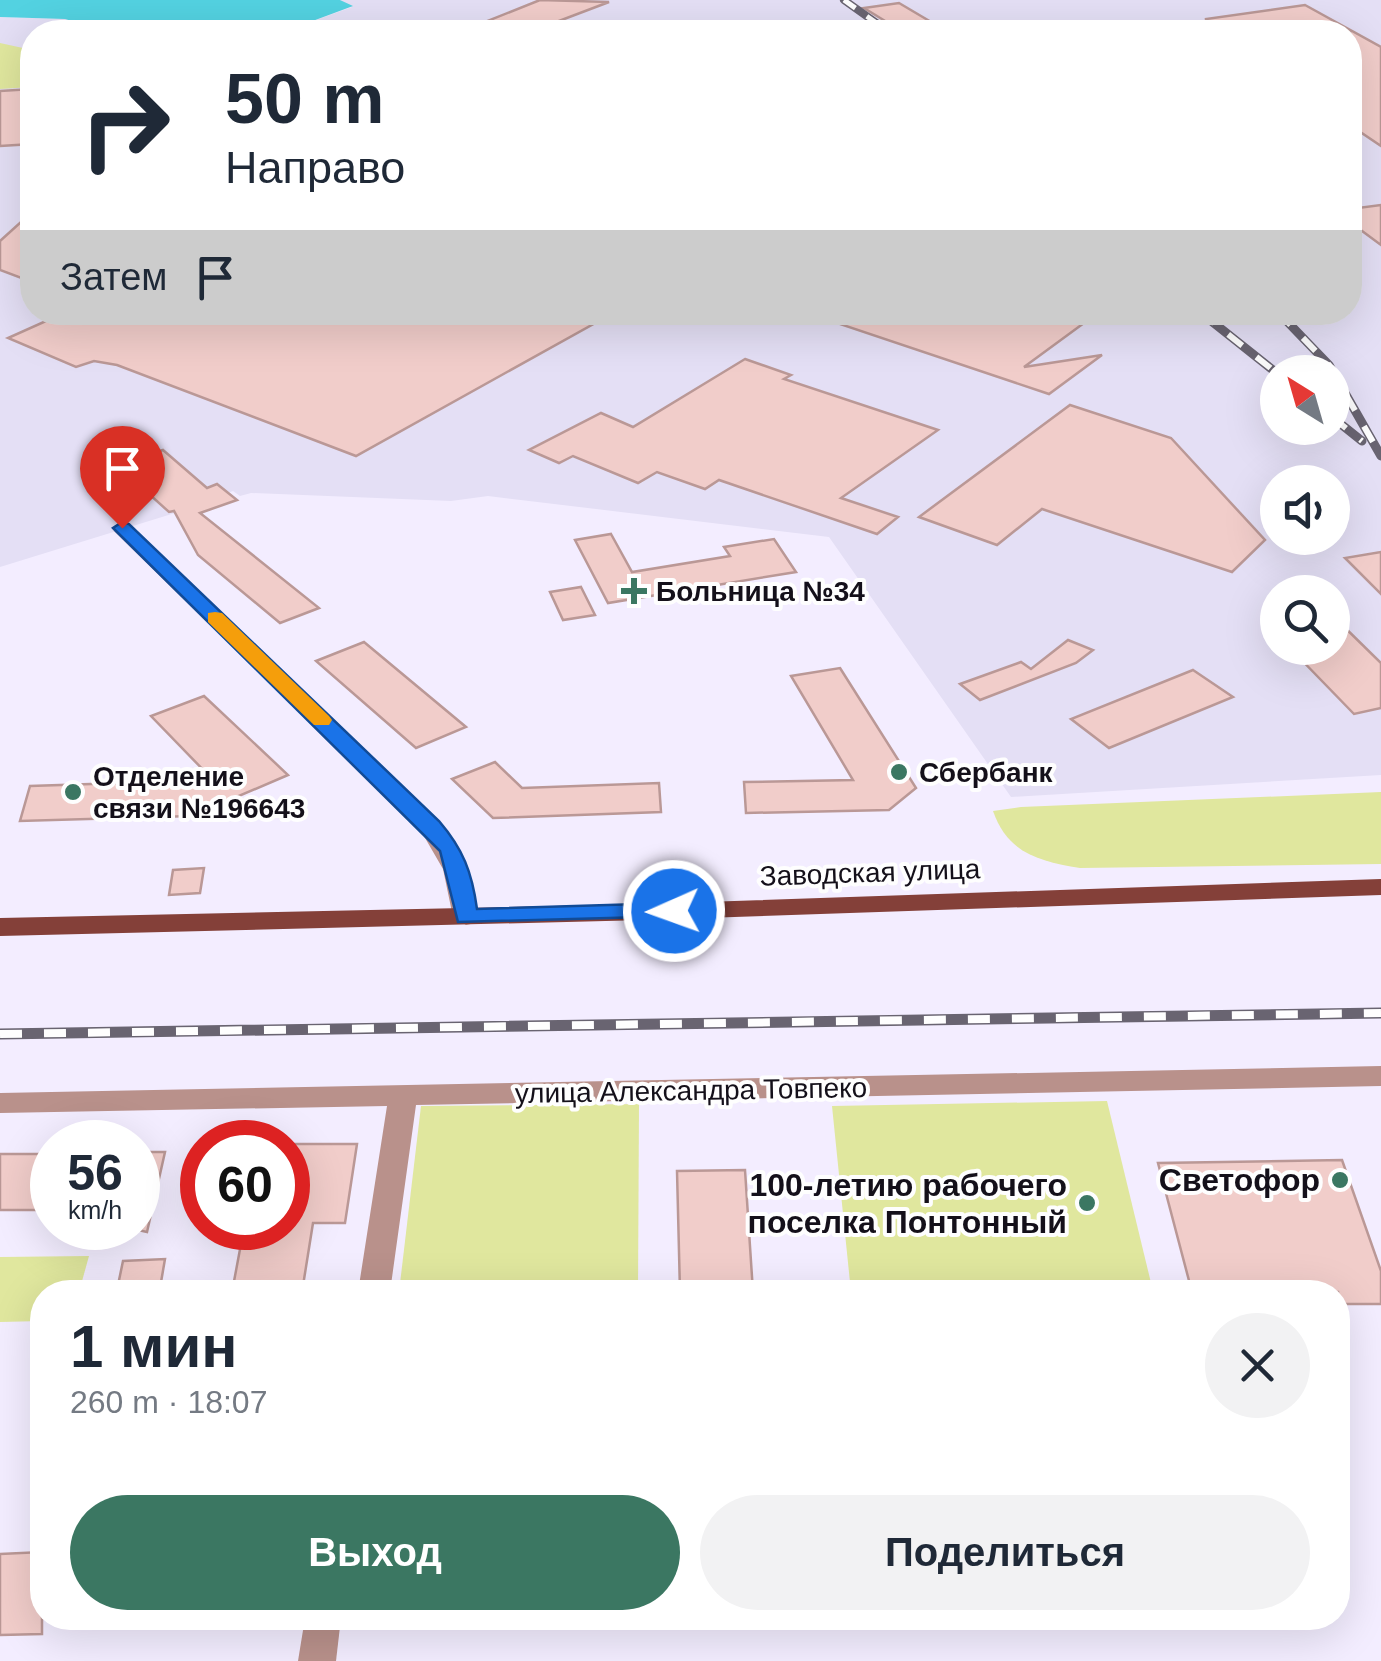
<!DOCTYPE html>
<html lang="ru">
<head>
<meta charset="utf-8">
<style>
  :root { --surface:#fff; --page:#f2f2f3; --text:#1f2937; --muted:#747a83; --accent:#3b7762 }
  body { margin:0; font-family:Arial,sans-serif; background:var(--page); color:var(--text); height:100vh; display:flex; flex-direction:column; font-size:38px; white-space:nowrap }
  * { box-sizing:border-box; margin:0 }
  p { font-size:32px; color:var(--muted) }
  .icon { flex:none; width:55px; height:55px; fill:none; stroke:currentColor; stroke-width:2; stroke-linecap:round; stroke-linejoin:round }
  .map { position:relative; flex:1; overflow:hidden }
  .sheet { position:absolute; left:30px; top:1280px; width:1320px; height:350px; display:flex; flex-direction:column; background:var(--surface); border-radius:40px; box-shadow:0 10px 40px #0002 }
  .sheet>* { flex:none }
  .banner { position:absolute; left:20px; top:20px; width:1342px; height:305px; border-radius:40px; box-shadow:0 10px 40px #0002; background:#fff; color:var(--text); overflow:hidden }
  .needle { width:65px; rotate:323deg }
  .fabs { position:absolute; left:1260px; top:355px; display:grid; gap:20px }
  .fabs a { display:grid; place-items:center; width:90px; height:90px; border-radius:50%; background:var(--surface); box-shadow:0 10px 40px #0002; font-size:50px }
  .speed { position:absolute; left:30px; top:1120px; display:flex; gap:20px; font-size:50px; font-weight:700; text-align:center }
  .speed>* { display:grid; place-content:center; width:130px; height:130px; border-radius:50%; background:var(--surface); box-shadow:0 10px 40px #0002; line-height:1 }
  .speed small { font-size:25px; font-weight:400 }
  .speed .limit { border:15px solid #d22; background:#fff; color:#111 }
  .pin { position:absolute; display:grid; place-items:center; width:85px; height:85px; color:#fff; margin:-102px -42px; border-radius:50% 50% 50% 0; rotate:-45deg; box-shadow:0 0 10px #0007 }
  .pin .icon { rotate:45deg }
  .me { position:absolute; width:110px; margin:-55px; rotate:268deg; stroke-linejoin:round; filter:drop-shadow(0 0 8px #0008) }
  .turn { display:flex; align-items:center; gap:35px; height:210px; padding:0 40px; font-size:45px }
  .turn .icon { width:130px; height:130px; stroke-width:2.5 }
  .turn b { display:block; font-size:70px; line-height:85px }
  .then { display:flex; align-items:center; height:95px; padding:0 40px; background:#0003; gap:20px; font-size:38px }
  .round { display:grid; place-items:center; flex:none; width:105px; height:105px; border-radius:52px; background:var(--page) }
  .headline { display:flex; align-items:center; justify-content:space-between; height:170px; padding:0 40px }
  h1 { font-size:60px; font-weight:700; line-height:75px }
  .cta { display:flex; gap:20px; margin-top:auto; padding:20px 40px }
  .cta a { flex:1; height:115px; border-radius:60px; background:var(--accent); color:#fff; font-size:40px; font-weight:700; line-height:115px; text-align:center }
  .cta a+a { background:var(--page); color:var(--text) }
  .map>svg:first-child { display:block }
  .industrial { fill:#e4dff5; fill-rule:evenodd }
  .green { fill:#e0e79e }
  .water { fill:#53d2e1 }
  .building { fill:#f1cdca; stroke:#ba9896; stroke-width:2.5 }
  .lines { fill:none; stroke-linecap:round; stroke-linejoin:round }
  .minor { fill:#b9918b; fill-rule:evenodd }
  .primary { fill:#844039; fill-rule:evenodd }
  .rail-far2-casing { stroke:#696471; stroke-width:8 }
  .rail-far1-casing { stroke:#696471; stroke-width:9 }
  .rail-casing { stroke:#696471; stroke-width:11 }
  .rail-far2 { stroke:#fefefe; stroke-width:5; stroke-dasharray:14; stroke-linecap:butt }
  .rail-far1 { stroke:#fefefe; stroke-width:6; stroke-dasharray:18; stroke-linecap:butt }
  .rail { stroke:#fefefe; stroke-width:8; stroke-dasharray:22; stroke-linecap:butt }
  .route { fill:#1a73e8; stroke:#114b97; stroke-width:2.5 }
  .slow { fill:#f59e0b }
  .poi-dot { fill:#3b7762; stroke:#fefefe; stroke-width:4 }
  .labels { text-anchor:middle; stroke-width:8; stroke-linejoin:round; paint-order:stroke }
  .poi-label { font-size:28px; font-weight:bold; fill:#14101a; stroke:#fefefe; text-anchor:start }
  .street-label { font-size:28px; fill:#14101a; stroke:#fefefe }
  .near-poi-label { font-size:32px; font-weight:bold; fill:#14101a; stroke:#fefefe; text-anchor:end }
</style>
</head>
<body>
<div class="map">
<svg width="1381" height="1661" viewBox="0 0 1381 1661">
  <rect width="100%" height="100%" fill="#f3edff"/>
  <path class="industrial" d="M340,0H1381V775L1011,797L829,537L488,496L451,501L251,493L240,496L233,491L175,513L0,567V17L65,19L109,32H32V312H1350V32H283L352,7ZM1278,372H1332V428H1278ZM1278,482H1332V538H1278ZM1278,592H1332V648H1278Z"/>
  <g class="green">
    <polygon points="0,43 32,50 32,87 0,89"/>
    <path d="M1381,792V864L1080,868C1040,861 1008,854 993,811L1021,807Z"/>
    <polygon points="1107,1101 1152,1287 851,1292 832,1106"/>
    <polygon points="639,1104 638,1292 399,1292 421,1106"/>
    <polygon points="89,1256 79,1292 42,1292 42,1321 0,1322 0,1257"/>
  </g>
  <polygon class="water" points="0,0 340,0 353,6 283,32 109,32 65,19 0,17"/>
  <g class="building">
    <polygon points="540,0 609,2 530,32 460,32"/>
    <polygon points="899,3 948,32 903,32 864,8"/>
    <polygon points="1305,5 1381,47 1381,146 1350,125 1350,32 1207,32 1206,19"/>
    <polygon points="32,89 32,144 0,146 0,91"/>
    <polygon points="1381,205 1381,245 1350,222 1350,209"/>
    <polygon points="32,212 32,282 0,270 0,241"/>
    <polygon points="66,312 615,312 356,456 117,365 94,361 76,367 8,338"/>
    <polygon points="820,312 1099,312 1024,367 1102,355 1049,394 819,317"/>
    <polygon points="745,359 791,375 784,379 938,430 841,498 898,517 877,534 719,480 705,489 657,472 638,483 573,456 559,463 529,450 601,413 633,427"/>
    <polygon points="1070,405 1171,438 1265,540 1232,572 1042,509 997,545 919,517"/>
    <polygon points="163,450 207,488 217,484 237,500 200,513 319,608 280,623 198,555 174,511 169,512 117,465"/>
    <polygon points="611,534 632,572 730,556 724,547 774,539 796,572 608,603 575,540"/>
    <polygon points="1381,552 1381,594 1345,558"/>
    <polygon points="581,587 595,615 563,620 550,592"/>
    <polygon points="1332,615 1381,663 1381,708 1354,714 1290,648 1332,648"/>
    <polygon points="1068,640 1093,650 1076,663 980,700 960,684 1021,662 1031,669"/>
    <polygon points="364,642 466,727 416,748 316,661"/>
    <polygon points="840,668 916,788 889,810 746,813 744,782 853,780 791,676"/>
    <polygon points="1193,670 1233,697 1109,748 1071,719"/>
    <polygon points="204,696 288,775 192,816 20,821 30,786 213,780 151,716"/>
    <polygon points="495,762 522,788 659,783 661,812 493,818 452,779"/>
    <polygon points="204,868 200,893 169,895 173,870"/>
    <polygon points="288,1144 357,1144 345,1223 313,1223 302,1292 232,1292 244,1228 288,1228"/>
    <polygon points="138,1152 165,1152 147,1232 138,1230"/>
    <rect x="0" y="1154" width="52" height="56"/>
    <polygon points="1342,1160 1381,1271 1381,1304 1338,1304 1338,1292 1192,1292 1158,1163"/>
    <polygon points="745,1170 753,1292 680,1292 677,1171"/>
    <polygon points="165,1259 160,1288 117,1290 123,1261"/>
    <polygon points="42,1552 42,1634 0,1635 0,1554"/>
  </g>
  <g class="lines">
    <g class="minor">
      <polygon points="122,522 129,524 439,821 468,869 479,917 475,923 466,925 453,917 443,869 421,831 115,532 112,528"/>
      <polygon points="1381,1066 1381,1086 416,1105 390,1292 358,1292 387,1106 0,1113 0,1093"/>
      <polygon points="305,1618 341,1618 336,1661 298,1661"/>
    </g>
    <polygon class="primary" points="1381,879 1381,895 645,920 0,936 0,918 645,904"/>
    <g class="rail-far2-casing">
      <polyline id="rail-far2" points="844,0 889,32"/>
    </g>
    <g class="rail-far1-casing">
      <g id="rail-far1">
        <polyline points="1200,312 1278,374"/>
        <polyline points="1278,312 1329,365 1381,456"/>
        <polyline points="1332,417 1362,441"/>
      </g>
    </g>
    <g class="rail-casing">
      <polyline id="rail" points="0,1034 1381,1013"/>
    </g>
    <use href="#rail-far2" class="rail-far2"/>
    <use href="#rail-far1" class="rail-far1"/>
    <use href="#rail" class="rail"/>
  </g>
  <path class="route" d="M122,522L129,524L439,821C463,849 472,872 477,909L674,903L686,911L682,916L458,922L440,851L116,531L113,528Z"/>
  <polygon class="slow" points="215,612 222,613 329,716 332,720 329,725 314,725 208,622 208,613"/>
  <g class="poi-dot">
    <path d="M629 576h10v10h10v10h-10v10h-10v-10h-10v-10h10z"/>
    <circle cx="899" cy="772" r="10"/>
    <circle cx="73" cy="792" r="10"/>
    <circle cx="1340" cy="1180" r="10"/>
    <circle cx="1087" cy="1203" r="10"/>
  </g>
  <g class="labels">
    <g class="poi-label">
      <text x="656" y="601">Больница №34</text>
      <text x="919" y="782">Сбербанк</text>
      <text x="93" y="786">Отделение<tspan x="93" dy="32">связи №196643</tspan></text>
    </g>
    <g class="street-label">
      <text transform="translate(870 872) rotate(-2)" y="10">Заводская улица</text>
      <text transform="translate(691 1090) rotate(-1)" y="10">улица Александра Товпеко</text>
    </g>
    <g class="near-poi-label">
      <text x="1320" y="1191">Светофор</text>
      <text x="1067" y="1196">100-летию рабочего<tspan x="1067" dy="37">поселка Понтонный</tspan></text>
    </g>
  </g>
</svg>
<div class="fabs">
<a><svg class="needle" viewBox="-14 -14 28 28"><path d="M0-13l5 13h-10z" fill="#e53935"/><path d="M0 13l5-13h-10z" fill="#747a83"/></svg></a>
<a><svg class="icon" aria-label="sound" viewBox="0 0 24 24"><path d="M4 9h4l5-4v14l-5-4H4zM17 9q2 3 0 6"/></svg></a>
<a><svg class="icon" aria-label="search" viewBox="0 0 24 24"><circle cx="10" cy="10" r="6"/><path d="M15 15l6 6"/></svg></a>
</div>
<div class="speed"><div>56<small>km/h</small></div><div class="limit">60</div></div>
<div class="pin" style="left:122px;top:528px;background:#d93025"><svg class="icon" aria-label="arrive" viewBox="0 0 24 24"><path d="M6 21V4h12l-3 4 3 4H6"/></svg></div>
<svg class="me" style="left:674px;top:911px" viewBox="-20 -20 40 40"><circle r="17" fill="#1a73e8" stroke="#fff" stroke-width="3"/><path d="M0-11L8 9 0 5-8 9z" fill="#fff"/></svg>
<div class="banner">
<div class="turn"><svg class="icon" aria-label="right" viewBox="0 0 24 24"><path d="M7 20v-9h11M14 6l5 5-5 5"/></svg><div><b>50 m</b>Направо</div></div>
<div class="then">Затем<svg class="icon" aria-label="arrive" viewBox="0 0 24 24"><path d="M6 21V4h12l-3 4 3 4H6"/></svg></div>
</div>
<section class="sheet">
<div class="headline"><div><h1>1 мин</h1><p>260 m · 18:07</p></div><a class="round"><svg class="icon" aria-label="close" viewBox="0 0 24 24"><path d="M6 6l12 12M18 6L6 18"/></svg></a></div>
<div class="cta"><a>Выход</a><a>Поделиться</a></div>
</section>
</div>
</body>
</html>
